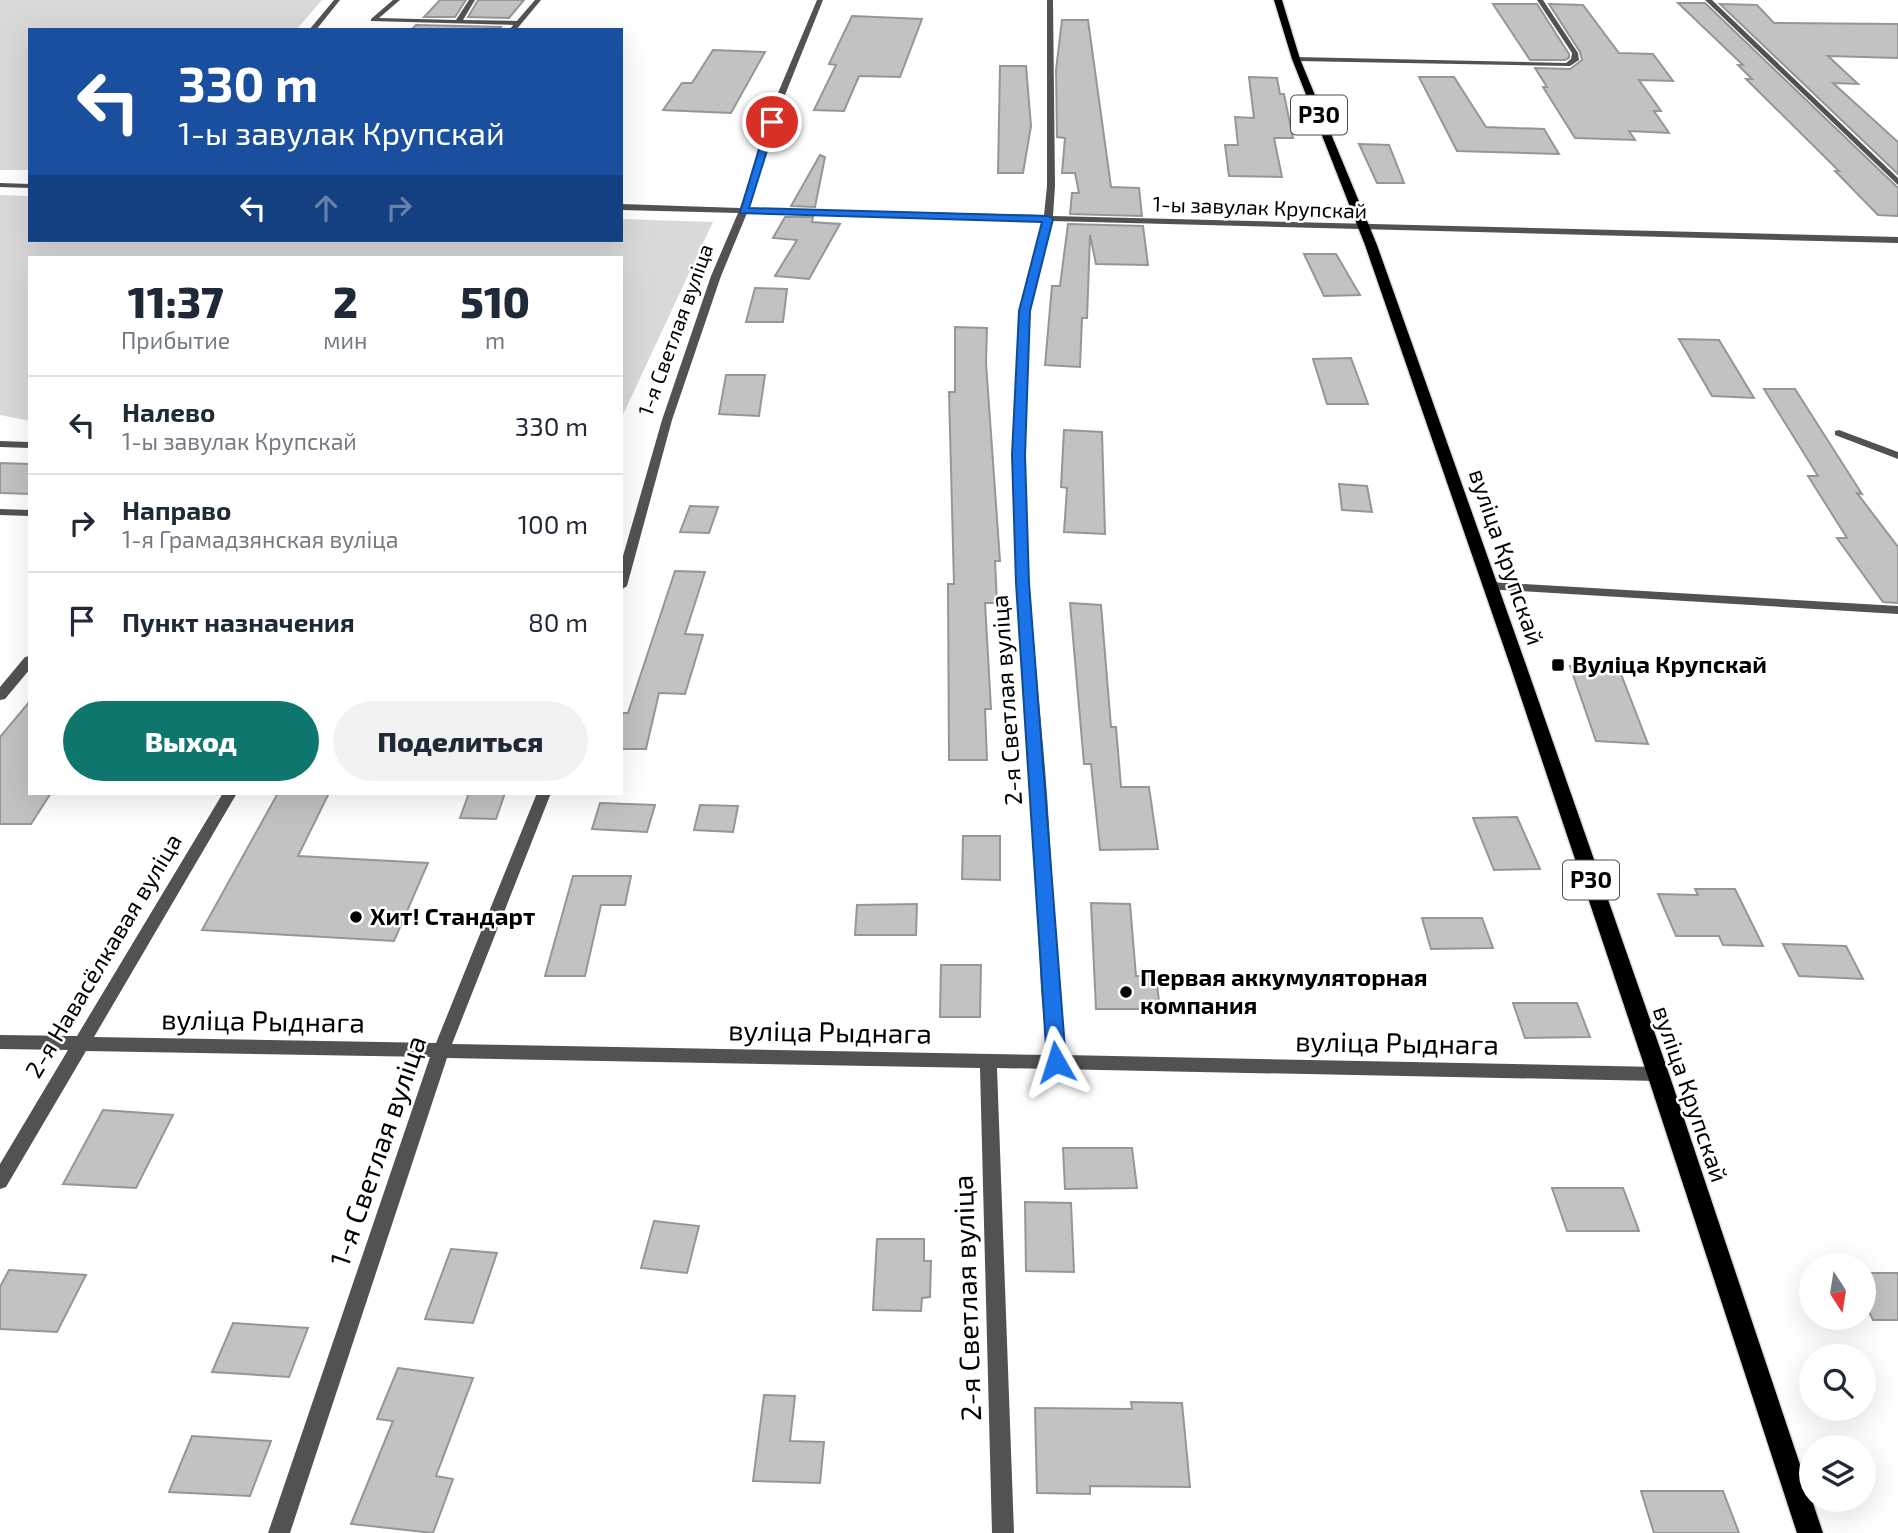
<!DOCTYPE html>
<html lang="ru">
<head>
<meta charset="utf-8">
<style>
  :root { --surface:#fff; --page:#f2f2f3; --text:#1f2937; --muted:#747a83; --line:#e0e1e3; --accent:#0f766e }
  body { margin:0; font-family:"Exo 2",sans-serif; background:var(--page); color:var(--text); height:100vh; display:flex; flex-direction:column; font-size:26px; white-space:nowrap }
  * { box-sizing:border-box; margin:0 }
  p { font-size:23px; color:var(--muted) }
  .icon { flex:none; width:38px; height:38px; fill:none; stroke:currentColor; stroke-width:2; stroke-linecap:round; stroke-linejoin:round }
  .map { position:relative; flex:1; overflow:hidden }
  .drawer { position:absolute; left:28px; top:256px; width:595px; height:539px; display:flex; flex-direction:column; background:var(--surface); border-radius:0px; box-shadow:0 7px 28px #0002 }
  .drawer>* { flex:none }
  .hud { position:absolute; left:28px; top:28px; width:595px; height:214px; border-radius:0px; box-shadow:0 7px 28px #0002; background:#1a4fa0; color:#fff; overflow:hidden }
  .needle { width:46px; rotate:168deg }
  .buttons { position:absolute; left:1799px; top:1253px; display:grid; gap:14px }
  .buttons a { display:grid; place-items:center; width:77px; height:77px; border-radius:50%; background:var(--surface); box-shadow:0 7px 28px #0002; font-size:35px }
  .pin { position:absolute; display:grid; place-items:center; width:60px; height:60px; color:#fff; margin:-30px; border:4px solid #fff; border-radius:50%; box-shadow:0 2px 7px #0007 }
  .me { position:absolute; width:77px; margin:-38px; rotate:354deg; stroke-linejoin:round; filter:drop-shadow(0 0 5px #0008) }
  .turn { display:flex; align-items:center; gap:24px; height:147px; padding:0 35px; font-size:32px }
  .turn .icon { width:91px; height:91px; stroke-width:2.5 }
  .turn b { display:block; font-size:49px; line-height:60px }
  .lanes { display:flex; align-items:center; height:66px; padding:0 35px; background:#0003; justify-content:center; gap:35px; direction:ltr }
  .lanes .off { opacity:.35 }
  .eta { display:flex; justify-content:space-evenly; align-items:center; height:119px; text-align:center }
  .eta b { font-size:42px; font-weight:800; line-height:49px }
  .primary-button { display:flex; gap:14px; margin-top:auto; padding:14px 35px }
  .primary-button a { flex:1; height:80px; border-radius:42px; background:var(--accent); color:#fff; font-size:28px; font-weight:800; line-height:80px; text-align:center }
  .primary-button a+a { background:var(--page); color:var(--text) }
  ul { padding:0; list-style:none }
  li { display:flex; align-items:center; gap:21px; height:98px; padding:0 35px; border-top:2px solid var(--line) }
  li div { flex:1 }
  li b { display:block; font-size:26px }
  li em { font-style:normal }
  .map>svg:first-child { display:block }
  .green { fill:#d9d9d9 }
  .building { fill:#c2c2c2; stroke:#969696; stroke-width:2 }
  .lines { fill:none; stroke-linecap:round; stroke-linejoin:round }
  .primary-casing { stroke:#dbdbdb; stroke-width:3 }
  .lane { fill:#525252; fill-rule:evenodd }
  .street { fill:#525252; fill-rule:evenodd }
  .primary { fill:#000; fill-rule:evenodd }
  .route { fill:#1a73e8; stroke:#114b97; stroke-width:2 }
  .poi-dot { fill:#000; stroke:#fff; stroke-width:2.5 }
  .labels { text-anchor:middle; stroke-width:5; stroke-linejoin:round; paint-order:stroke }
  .far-street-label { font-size:21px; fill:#000; stroke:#fff }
  .shield { fill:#fff; stroke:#4c4c4c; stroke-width:2 }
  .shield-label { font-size:23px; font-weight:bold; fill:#000 }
  .street-label { font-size:24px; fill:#000; stroke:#fff }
  .poi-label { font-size:24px; font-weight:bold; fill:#000; stroke:#fff; text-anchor:start }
  .near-street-label { font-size:28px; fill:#000; stroke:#fff }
</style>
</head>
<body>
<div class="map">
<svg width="1898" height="1533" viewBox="0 0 1898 1533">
  <rect width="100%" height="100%" fill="#fff"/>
  <g class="green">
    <polygon points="0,0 322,0 296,30 30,30 30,170 0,170"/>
    <polygon points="0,195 30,196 30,240 621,240 621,219 713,222 621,419 621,257 30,257 30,421 0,415"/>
  </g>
  <g class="building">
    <polygon points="440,0 466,0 455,17 424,17"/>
    <polygon points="478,0 524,0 509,18 468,17"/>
    <polygon points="1678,3 1705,3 1898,188 1898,216 1878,215 1835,171 1839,171 1746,79 1752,79 1738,65 1743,65"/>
    <polygon points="1493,4 1537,4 1569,54 1569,58 1565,60 1530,60"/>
    <polygon points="1549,4 1583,5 1619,53 1653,54 1673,81 1639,80 1661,111 1654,111 1669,133 1629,131 1635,140 1575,138 1543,87 1547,87 1535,68 1570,69 1582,60 1580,52"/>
    <polygon points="1720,4 1757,5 1774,23 1898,24 1898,58 1828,56 1858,84 1833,83 1898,142 1898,174"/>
    <polygon points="852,16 922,19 900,77 859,76 844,111 814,110 836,65 829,64"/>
    <polygon points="1062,20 1088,20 1111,187 1139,188 1142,216 1070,214 1072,193 1079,193 1075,173 1062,173 1065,138 1057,137 1056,70"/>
    <polygon points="416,25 501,27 499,30 411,30"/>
    <polygon points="713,50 765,52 731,113 663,110 682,83 692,83"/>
    <polygon points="1000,66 1026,66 1031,126 1023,173 998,173"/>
    <polygon points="1249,77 1277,78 1280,94 1284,94 1293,138 1274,138 1282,177 1229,176 1225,145 1238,145 1235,117 1254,118"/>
    <polygon points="1419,77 1454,77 1486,127 1544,129 1559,154 1457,151"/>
    <polygon points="1359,144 1389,145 1404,183 1377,183"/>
    <polygon points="820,155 825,157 815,207 791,206"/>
    <polygon points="785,217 813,217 812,222 840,224 809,279 775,276 797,240 773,238"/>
    <polygon points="1068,224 1143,226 1148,265 1096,264 1090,235 1087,318 1082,318 1080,367 1045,365 1052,286 1060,286"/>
    <polygon points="1304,254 1336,254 1360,295 1324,296"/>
    <polygon points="755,288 787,289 783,322 746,322"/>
    <polygon points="955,327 987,328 986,363 1000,561 995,561 997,603 985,603 991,709 985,709 987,760 949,760 948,584 954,584 949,392 955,392"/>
    <polygon points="1679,339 1719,340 1754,398 1712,396"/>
    <polygon points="1351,358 1368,404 1327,404 1313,359"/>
    <polygon points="726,375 765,375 759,416 719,414"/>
    <polygon points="1764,389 1795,389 1862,494 1857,493 1898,547 1898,603 1883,602 1837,538 1847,538 1808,476 1818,476"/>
    <polygon points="1064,430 1102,432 1105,534 1064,532 1067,488 1061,487"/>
    <polygon points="0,463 30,464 30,494 0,493"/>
    <polygon points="1339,484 1367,486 1372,512 1342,510"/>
    <polygon points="690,506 718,507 709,533 680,532"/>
    <polygon points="675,571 705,572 685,634 703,635 685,694 659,693 646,749 621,749 621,713 628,713"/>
    <polygon points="1070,603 1101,605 1111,727 1116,727 1121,787 1149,787 1158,849 1100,850 1091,764 1084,764"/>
    <polygon points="1570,666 1619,669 1648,744 1596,741"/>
    <polygon points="30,701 30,793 51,793 31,824 0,824 0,737"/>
    <polygon points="278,793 329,793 298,856 428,863 394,941 202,930"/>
    <polygon points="469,793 505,793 496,819 460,818"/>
    <polygon points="600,803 655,805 647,832 592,829"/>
    <polygon points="700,805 738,806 733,832 694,830"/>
    <polygon points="1517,817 1540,869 1494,870 1473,818"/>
    <polygon points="963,836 1000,836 1000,880 962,879"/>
    <polygon points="573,876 631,876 625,905 601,905 585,976 545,976"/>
    <polygon points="1695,889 1735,889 1763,946 1723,945 1719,936 1676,936 1658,894 1698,895"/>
    <polygon points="1091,903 1130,904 1136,976 1156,976 1160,1009 1096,1009"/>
    <polygon points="917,904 916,935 855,935 857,905"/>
    <polygon points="1422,918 1482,918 1493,948 1431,949"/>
    <polygon points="1783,944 1846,946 1863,979 1799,976"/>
    <polygon points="941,965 981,965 980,1017 940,1017"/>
    <polygon points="1513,1003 1577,1003 1590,1037 1525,1038"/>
    <polygon points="103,1110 173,1115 136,1188 63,1184"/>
    <polygon points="1063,1148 1132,1148 1137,1188 1065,1189"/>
    <polygon points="1552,1188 1623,1188 1639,1231 1567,1231"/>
    <polygon points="1025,1202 1071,1203 1074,1272 1026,1271"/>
    <polygon points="654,1221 699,1226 687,1273 641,1268"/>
    <polygon points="877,1239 924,1239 924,1261 931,1261 930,1297 922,1298 921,1311 873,1310"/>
    <polygon points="451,1249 497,1253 473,1323 425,1319"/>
    <polygon points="9,1270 86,1275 57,1332 0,1329 0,1287"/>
    <polygon points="1864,1273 1898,1273 1898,1320 1873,1320 1864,1301"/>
    <polygon points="233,1323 308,1328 289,1377 212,1372"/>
    <polygon points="398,1368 473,1378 436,1476 453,1479 433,1533 351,1524 393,1421 377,1419"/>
    <polygon points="764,1395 795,1396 790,1441 824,1442 820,1483 753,1481"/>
    <polygon points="1131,1402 1182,1403 1190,1487 1090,1486 1090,1494 1037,1493 1035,1408 1132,1409"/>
    <polygon points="192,1436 271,1441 250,1496 169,1492"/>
    <polygon points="1641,1491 1723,1491 1739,1533 1654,1533"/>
  </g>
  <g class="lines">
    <g class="primary-casing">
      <polygon id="primary" points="1274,0 1282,0 1300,59 1377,245 1526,665 1669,1074 1823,1533 1797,1533 1647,1074 1510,665 1365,245 1292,59"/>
    </g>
    <g class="lane">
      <polygon points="393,0 400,0 379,18 456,20 469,0 475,0 463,20 517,21 520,23 517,25 371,21 371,19"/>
      <polygon points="1489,582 1898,606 1898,614 1485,589 1483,586 1485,583"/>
    </g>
    <g class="street">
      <polygon points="334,0 340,0 316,30 309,30"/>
      <polygon points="535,0 541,0 516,30 509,30"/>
      <path d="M817,0H823L783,100L749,208L1044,215L1047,186V0H1053L1055,186L1053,216L1898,237V243L1052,221C1045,251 1033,283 1030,314C1015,466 1032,618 1045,769C1053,865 1054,960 1064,1055L1658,1067L1664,1069L1667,1074L1664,1079L1658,1081L997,1068L1014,1533H992L980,1068L447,1058L290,1533H268L430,1057L86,1051L6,1187L0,1189V1164L68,1050L0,1049V1035L77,1036L223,793H237L94,1037L436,1043L537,793H551L452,1044L1047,1055L1041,988L1031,773L1016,583L1013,455L1020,311L1043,220L747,213L721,276L672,420L627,586L621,590V563L662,420L711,276L738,213L621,210V204L740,208L775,100Z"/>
      <polygon points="1537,0 1543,0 1578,53 1579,60 1570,66 1296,61 1292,59 1296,57 1566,63 1571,59 1572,53"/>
      <polygon points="1705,0 1712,0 1898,178 1898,185"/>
      <polygon points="0,183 30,184 30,188 0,187"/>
      <polygon points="1839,430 1898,452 1898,459 1835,435 1835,431"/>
      <polygon points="0,441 30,442 30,448 0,447"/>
      <polygon points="0,509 30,510 30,516 0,515"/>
      <polygon points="30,656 30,669 5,699 0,700 0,687 25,657"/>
    </g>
    <use href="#primary" class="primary"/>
  </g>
  <polygon class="route" points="772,120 776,122 749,208 1048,216 1053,219 1030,311 1025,455 1029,583 1066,1062 1063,1068 1050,1068 1047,1062 1016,583 1012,455 1019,311 1042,222 740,213 767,122"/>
  <g class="poi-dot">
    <rect x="1551" y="658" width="14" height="14" rx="3.5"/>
    <circle cx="356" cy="917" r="7"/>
    <circle cx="1126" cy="992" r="7"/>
  </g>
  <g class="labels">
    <g class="far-street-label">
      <text transform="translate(1260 208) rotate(2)" y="7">1-ы завулак Крупскай</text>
      <text transform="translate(676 330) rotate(-70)" y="7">1-я Светлая вуліца</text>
    </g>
    <g class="shield">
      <rect x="1291" y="95.5" width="56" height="39" rx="5"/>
      <rect x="1563" y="860.5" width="56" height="39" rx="5"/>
    </g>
    <g class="shield-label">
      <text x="1319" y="123">Р30</text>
      <text x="1591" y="888">Р30</text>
    </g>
    <g class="street-label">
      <text transform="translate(1506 557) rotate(71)" y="8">вуліца Крупскай</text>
      <text transform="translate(1007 700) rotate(-94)" y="8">2-я Светлая вуліца</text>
      <text transform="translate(104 956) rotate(-59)" y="8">2-я Навасёлкавая вуліца</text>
      <text transform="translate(1690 1094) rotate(71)" y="8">вуліца Крупскай</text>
    </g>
    <g class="poi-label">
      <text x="1572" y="673">Вуліца Крупскай</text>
      <text x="370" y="925">Хит! Стандарт</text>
      <text x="1140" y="986">Первая аккумуляторная<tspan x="1140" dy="28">компания</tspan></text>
    </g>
    <g class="near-street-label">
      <text transform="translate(263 1021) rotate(1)" y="10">вуліца Рыднага</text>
      <text transform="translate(830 1032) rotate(1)" y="10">вуліца Рыднага</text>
      <text transform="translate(1397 1043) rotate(1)" y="10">вуліца Рыднага</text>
      <text transform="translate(378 1151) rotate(-71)" y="10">1-я Светлая вуліца</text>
      <text transform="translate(967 1298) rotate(-92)" y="10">2-я Светлая вуліца</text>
    </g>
  </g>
</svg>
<div class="buttons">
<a><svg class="needle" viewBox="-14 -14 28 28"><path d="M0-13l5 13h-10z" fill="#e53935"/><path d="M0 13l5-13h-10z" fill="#747a83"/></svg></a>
<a><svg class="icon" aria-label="search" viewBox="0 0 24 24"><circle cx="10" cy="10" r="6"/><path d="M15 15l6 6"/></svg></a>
<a><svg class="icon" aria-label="layers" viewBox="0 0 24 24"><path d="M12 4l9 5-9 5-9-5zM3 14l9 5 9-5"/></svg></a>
</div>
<div class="pin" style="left:772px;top:122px;background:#d93025"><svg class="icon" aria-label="arrive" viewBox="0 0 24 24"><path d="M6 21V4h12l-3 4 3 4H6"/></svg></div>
<svg class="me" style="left:1056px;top:1062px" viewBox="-20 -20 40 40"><path d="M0-17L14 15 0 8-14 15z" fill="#1a73e8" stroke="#fff" stroke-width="4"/></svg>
<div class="hud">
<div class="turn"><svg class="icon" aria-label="left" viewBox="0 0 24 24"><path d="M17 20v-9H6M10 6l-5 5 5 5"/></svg><div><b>330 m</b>1-ы завулак Крупскай</div></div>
<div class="lanes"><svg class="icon" aria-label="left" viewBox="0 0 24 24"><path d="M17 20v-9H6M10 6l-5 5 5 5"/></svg><svg class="icon off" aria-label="ahead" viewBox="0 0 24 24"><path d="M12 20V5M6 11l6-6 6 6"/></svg><svg class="icon off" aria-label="right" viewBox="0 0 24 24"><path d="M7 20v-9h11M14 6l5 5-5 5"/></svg></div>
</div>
<section class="drawer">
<div class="eta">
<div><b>11:37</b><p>Прибытие</p></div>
<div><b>2</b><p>мин</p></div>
<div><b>510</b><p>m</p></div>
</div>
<ul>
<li><svg class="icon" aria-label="left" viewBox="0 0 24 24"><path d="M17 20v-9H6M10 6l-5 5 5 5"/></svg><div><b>Налево</b><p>1-ы завулак Крупскай</p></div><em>330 m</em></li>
<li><svg class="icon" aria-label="right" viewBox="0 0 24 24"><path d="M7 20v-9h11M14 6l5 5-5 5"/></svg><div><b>Направо</b><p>1-я Грамадзянская вуліца</p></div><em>100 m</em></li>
<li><svg class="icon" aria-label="arrive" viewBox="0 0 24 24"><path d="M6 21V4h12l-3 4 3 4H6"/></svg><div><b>Пункт назначения</b></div><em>80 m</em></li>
</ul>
<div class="primary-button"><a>Выход</a><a>Поделиться</a></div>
</section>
</div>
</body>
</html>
